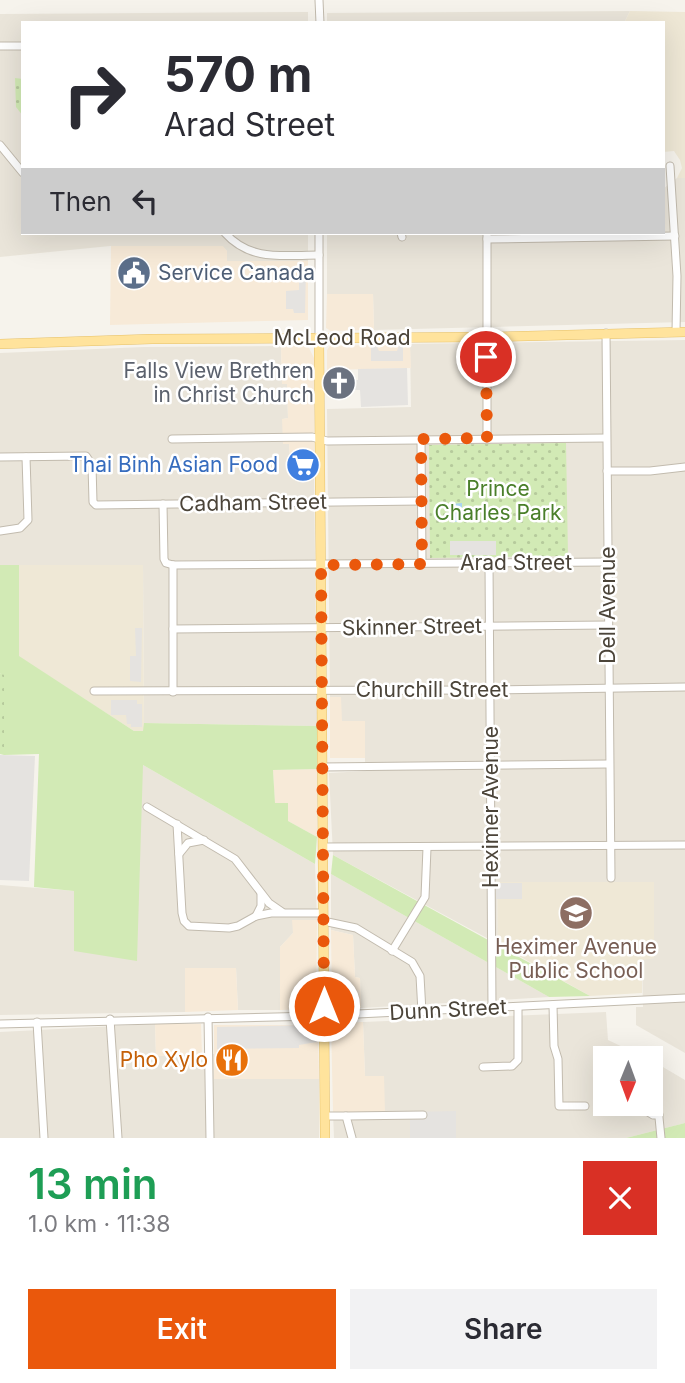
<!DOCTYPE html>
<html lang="en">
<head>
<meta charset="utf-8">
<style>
  :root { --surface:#fff; --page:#f2f2f3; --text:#2b2b33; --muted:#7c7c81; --accent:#ea580c }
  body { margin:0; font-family:Inter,sans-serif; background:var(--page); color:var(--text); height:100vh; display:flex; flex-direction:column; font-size:26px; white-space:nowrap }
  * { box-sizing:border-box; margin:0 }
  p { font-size:23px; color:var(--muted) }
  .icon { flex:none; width:38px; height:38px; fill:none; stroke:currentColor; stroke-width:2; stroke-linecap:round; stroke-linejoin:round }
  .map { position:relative; height:1138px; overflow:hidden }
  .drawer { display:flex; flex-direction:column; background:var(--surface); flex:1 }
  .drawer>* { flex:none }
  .top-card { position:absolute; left:21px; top:21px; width:644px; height:214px; border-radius:0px; box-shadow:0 7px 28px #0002; background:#fff; color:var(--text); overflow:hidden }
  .needle { width:46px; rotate:181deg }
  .buttons { position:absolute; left:593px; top:1046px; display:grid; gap:14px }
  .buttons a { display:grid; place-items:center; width:70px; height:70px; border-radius:0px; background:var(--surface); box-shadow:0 7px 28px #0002; font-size:35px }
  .pin { position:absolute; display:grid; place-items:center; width:60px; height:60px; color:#fff; margin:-30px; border:4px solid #fff; border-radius:50%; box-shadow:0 2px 7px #0007 }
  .me { position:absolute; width:77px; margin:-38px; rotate:0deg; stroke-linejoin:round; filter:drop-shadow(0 0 5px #0008) }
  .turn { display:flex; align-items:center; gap:24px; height:147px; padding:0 28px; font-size:32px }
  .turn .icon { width:91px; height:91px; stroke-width:2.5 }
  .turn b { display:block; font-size:49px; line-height:60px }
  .then { display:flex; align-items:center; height:66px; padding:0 28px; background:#0003; gap:14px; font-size:26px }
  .round { display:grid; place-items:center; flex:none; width:74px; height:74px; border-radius:0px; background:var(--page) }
  .overview { display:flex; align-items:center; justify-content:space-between; height:119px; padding:0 28px }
  h1 { font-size:42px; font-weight:600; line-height:52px; color:#1e9e55 }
  .cta { display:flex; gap:14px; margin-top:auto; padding:14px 28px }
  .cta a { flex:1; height:80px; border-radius:0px; background:var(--accent); color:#fff; font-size:28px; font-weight:600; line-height:80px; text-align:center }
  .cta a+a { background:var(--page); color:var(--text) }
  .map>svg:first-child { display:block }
  .residential { fill:#eae5da }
  .commercial { fill:#f7ead8 }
  .education { fill:#efe8d6 }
  .green { fill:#d2eab5 }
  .park { fill:url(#park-dots) }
  .parking { fill:#e5e3e0 }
  .water { fill:url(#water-waves) }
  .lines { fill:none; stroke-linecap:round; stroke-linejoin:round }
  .minor-casing { stroke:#c2bbae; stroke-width:9 }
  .major-casing { stroke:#e6c16a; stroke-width:10 }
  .minor { stroke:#fff; stroke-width:7 }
  .major { stroke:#ffe39c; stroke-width:9 }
  .route { stroke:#ea580c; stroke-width:12; stroke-dasharray:0 21.6 }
  .labels { text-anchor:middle; stroke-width:5; stroke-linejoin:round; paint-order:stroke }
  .service-label { font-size:21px; fill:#4e5e75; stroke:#fff; text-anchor:start }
  .street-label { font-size:21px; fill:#4b4439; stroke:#fff }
  .worship-label { font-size:21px; fill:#5b616d; stroke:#fff; text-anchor:end }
  .shop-label { font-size:21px; fill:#366cbe; stroke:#fff; text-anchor:end }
  .park-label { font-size:21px; fill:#4a7f2a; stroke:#fff }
  .education-label { font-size:21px; fill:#785e54; stroke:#fff }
  .food-label { font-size:21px; fill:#c56008; stroke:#fff; text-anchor:end }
</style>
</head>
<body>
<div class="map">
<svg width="685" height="1138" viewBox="0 0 685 1138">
  <defs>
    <pattern id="park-dots" width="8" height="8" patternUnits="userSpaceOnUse" patternTransform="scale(1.75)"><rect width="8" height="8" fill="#d2eab5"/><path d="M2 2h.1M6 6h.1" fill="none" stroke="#b6ca9c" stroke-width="1.8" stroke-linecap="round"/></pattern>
    <pattern id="water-waves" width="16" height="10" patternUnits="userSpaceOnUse" patternTransform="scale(1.75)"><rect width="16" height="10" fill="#a9d4f2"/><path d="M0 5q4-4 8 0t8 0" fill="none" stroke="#8caec5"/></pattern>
  </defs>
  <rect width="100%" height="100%" fill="#f6f3ec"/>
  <g class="residential">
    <polygon points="630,11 624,23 327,23 327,13"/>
    <polygon points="308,12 308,23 23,23 23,233 308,233 308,261 227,261 227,251 222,246 110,246 0,257 0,14"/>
    <polygon points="677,178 685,178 685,322 374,330 373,294 327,294 327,233 663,233 663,189"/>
    <polygon points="685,340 685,1053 636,1025 636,1007 643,1007 642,959 654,958 497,882 498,944 333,855 329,773 365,771 365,722 341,721 341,697 330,697 327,409 411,407 410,344"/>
    <polygon points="281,346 282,384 287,383 288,418 283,419 284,444 289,444 291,470 314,470 317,726 144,723 143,565 0,565 0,353 144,347"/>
    <polygon points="143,765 315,864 317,920 293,920 293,933 280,947 280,1010 238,1010 236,968 185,968 185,1012 0,1015 0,885 75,891"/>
    <polygon points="331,874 549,997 361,1008 360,978 355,977 353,935 331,930"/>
    <polygon points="606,1012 608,1040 648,1059 606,1059 606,1104 651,1104 651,1060 685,1080 685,1123 626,1138 334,1138 333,1112 384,1112 365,1076 363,1022"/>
    <polygon points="155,1024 156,1056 214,1054 215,1079 319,1079 319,1138 0,1138 0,1032"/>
  </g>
  <g class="commercial">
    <polygon points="111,246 223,246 227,251 227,261 308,261 308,320 110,325"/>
    <polygon points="327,294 373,294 374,330 331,331 326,328"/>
    <polygon points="410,344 411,368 327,370 327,350 330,346"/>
    <polygon points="281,346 308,346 314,358 314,470 291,470 289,444 283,444 282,419 288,418 287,384 282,384"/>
    <polygon points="330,697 341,697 342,721 365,721 365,758 330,758"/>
    <polygon points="317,769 317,837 288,821 275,803 273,770"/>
    <polygon points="292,920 317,920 316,1004 312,1009 280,1010 280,947 293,933"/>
    <polygon points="331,930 353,935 355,977 360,978 361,1008 332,1008"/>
    <polygon points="185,968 236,968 238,1010 185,1012"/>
    <polygon points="363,1022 365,1076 384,1076 385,1112 333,1112 331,1023"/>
    <polygon points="155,1024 201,1024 202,1055 156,1056"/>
    <polygon points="214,1025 318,1025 319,1079 214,1079"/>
  </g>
  <g class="education">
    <polygon points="630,11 685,12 685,178 677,178 682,168 680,160 674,151 663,152 663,23 624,23"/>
    <polygon points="19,565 143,565 144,732 134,731 18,656"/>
    <polygon points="497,882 654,882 654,958 642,960 642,993 590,996 498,944"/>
  </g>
  <g class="green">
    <polygon points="0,565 19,565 19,656 134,731 143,731 144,723 317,726 317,769 273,770 275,803 288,803 288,821 317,837 315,864 143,765 137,961 74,951 74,891 34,887 39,754 4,755 4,676 0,673"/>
    <polygon points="333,855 590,996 549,997 331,874"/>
    <polygon points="685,1123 685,1138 626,1138"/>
  </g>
  <g class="park">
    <polygon points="15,78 23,79 23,116 16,107"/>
    <polygon points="566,443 568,556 430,558 429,445"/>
    <polygon points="0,673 4,675 4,755 0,754"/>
  </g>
  <g class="parking">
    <polygon points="299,268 306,268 305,313 294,313 293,309 286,309 286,291 299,290"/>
    <polygon points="371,345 376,345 379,351 397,351 399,345 403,345 403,361 371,361"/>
    <polygon points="407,368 408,405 361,407 360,390 343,390 343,381 358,380 358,369"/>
    <rect x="450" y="541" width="46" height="14"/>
    <polygon points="135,628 142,628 141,682 130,681 130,656 136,656"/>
    <polygon points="111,700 137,700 137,704 142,704 142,727 131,727 131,724 127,724 126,715 111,715"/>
    <polygon points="0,755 35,756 29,881 0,880"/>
    <rect x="496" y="883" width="26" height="16"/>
    <polygon points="317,1025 317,1042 299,1045 299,1048 217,1049 217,1027"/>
    <polygon points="456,1111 456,1138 410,1138 410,1112"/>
  </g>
  <polygon class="water" points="462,503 462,522 452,522 452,504"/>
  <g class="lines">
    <g class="minor-casing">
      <g id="minor">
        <polyline points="319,0 320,23"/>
        <polyline points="0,46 23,46"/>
        <polyline points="0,145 23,173"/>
        <polyline points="670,166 677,276 676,332"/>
        <path d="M225,233C251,262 284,255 319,255"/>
        <polyline points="401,233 402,237"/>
        <polyline points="487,239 675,236"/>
        <polyline points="606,333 611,878"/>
        <polyline points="319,337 319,233"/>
        <polyline points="487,438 487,233"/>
        <polyline points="172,439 312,437 327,441 606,438"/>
        <polyline points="421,439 422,563"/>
        <polyline points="0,457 86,456 92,465 93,502 96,505 422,501"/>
        <polyline points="607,471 650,471 685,467"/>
        <polyline points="163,504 164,559 166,563 173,565"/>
        <polyline points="0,531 20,528 28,520 26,457"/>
        <polyline points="489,563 492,1008"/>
        <polyline points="173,565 608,562"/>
        <polyline points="173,565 173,692"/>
        <polyline points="173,629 608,625"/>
        <polyline points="94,691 490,690 685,687"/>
        <polyline points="322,767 608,764"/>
        <polyline points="147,807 235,859 269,903 282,912"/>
        <polyline points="177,824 182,913 184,921 189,926 229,928 238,926 256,916 271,913 323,913"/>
        <polyline points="323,847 685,845"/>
        <polyline points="179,854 188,843 204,840"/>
        <polyline points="256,916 261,906 261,894"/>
        <polyline points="323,921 356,928 412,962 420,976 422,1012"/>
        <polyline points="392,951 425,897 427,848"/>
        <polyline points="553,1005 554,1046 558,1059 559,1106 585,1106"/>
        <polyline points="208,1017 210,1138"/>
        <polyline points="110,1019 118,1138"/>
        <polyline points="37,1022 44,1138"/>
        <polyline points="0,1024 317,1016 685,998"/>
        <polyline points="483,1067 512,1066 518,1060 518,1007"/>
        <polyline points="651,1101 658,1107 661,1138"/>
        <polyline points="635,1104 653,1115 659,1115"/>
        <polyline points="325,1116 346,1116 352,1138"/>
        <polyline points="346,1116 423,1115"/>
      </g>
    </g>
    <g class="major-casing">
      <g id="major">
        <polyline points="319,337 325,1138"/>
        <polyline points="0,344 152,339 486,337 685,332"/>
      </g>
    </g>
    <use href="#minor" class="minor"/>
    <use href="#major" class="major"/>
  </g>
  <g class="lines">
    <polyline class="route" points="324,1006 321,565 422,564 421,439 487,438 486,357"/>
  </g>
  <defs>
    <g id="civic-disc" transform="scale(1.75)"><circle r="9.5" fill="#5c6f8a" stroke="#fff"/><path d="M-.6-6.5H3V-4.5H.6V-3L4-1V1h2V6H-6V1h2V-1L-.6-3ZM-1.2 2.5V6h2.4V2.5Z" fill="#fff"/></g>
    <g id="church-disc" transform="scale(1.75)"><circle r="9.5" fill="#6b7280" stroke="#fff"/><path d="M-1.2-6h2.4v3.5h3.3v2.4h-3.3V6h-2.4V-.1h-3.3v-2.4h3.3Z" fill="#fff"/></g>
    <g id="supermarket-disc" transform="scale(1.75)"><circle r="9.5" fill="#3f7fe0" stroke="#fff"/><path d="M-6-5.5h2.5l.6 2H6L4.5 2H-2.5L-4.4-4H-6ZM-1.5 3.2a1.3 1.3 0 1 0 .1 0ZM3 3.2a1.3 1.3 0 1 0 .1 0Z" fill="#fff"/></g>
    <g id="school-disc" transform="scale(1.75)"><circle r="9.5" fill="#8d6e63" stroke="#fff"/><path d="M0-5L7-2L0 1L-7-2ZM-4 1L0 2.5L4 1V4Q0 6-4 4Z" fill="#fff"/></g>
    <g id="restaurant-disc" transform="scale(1.75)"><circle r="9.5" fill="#e8710a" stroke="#fff"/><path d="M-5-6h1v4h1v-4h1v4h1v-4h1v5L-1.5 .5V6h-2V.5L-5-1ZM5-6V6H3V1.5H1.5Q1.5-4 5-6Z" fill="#fff"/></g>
  </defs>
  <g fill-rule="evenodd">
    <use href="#civic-disc" x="134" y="273"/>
    <use href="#church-disc" x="339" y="383"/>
    <use href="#supermarket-disc" x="303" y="465"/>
    <use href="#school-disc" x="576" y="913"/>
    <use href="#restaurant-disc" x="232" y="1060"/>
  </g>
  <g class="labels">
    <g class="service-label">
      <text x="158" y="280">Service Canada</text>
    </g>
    <g class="street-label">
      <text x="342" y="345">McLeod Road</text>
      <text transform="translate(253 503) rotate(-1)" y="7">Cadham Street</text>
      <text x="516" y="570">Arad Street</text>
      <text transform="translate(608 605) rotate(-90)" y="7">Dell Avenue</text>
      <text transform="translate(412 627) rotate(-1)" y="7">Skinner Street</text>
      <text x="432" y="697">Churchill Street</text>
      <text transform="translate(491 807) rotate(-90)" y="7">Heximer Avenue</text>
      <text transform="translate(448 1010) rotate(-3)" y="7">Dunn Street</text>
    </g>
    <g class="worship-label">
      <text x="314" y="378">Falls View Brethren<tspan x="314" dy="24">in Christ Church</tspan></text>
    </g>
    <g class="shop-label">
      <text x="278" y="472">Thai Binh Asian Food</text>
    </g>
    <g class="park-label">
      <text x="498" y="496">Prince<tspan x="498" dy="24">Charles Park</tspan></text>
    </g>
    <g class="education-label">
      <text x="576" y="954">Heximer Avenue<tspan x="576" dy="24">Public School</tspan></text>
    </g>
    <g class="food-label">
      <text x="208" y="1067">Pho Xylo</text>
    </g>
  </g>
</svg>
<div class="buttons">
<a><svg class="needle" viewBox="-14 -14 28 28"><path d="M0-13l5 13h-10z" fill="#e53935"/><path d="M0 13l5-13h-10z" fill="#7c7c81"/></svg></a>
</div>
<div class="pin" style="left:486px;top:357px;background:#d93025"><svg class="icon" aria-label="arrive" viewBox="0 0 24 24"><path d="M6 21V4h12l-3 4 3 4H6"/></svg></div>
<svg class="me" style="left:324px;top:1006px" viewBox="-20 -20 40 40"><circle r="17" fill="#ea580c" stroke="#fff" stroke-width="3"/><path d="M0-11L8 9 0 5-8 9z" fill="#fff"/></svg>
<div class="top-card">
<div class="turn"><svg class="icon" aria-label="right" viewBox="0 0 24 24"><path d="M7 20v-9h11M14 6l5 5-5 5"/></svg><div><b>570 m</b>Arad Street</div></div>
<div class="then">Then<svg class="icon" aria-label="left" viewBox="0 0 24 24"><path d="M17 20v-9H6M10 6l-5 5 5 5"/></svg></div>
</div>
</div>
<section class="drawer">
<div class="overview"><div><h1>13 min</h1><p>1.0 km · 11:38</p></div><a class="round" style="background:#d93025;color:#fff"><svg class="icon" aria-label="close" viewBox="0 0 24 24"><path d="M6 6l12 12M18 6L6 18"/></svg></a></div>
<div class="cta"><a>Exit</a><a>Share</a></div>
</section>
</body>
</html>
